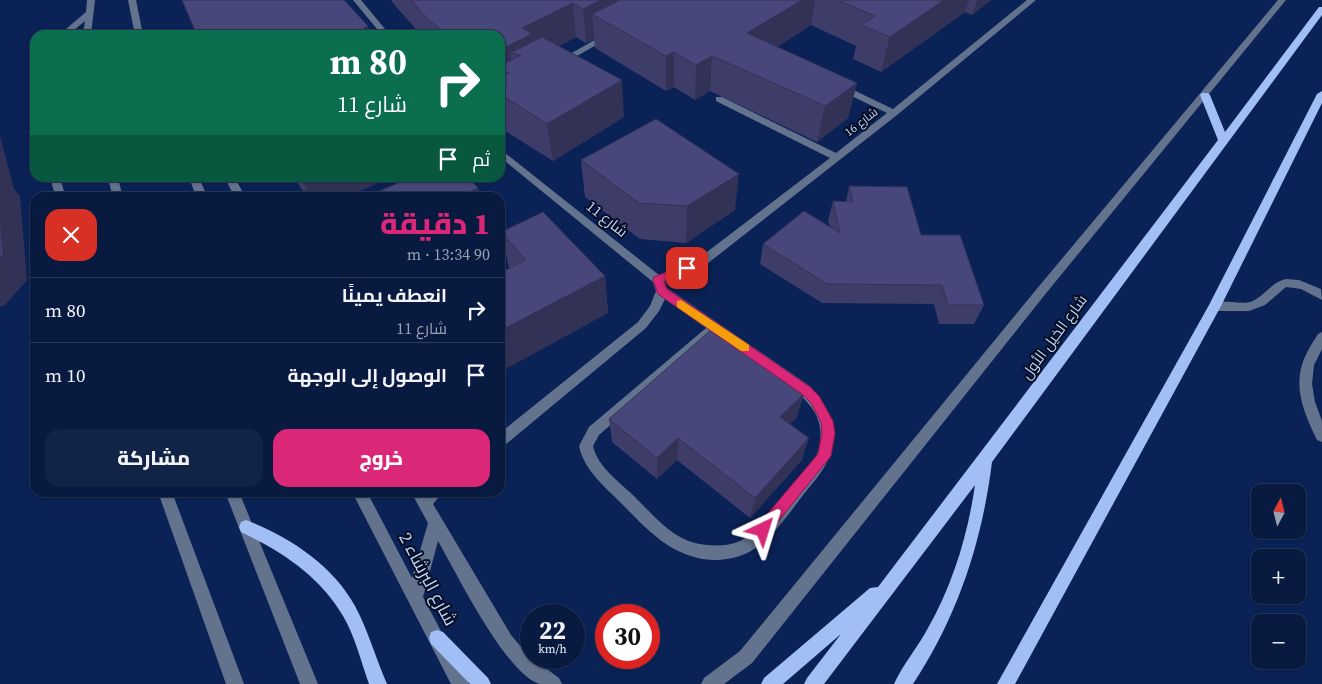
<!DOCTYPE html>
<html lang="ar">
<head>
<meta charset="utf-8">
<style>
  :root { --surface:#081a40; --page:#112347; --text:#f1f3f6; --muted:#98a1b1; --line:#293859; --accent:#db2777 }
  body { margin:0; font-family:"Source Serif 4",Cairo,serif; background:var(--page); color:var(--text); direction:rtl; height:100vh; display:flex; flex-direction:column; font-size:19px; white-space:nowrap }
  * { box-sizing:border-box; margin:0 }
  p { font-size:16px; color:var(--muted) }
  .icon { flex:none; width:28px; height:28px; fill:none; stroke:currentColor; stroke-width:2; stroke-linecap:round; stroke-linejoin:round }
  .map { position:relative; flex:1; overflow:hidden; direction:ltr }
  .drawer { position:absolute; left:30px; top:192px; width:475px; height:305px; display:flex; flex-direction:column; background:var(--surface); border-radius:15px; box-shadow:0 1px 4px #0004,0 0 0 1px var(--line); direction:rtl }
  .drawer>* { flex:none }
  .hud { position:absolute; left:30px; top:30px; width:475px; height:152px; border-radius:15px; box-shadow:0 1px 4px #0004,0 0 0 1px var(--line); direction:rtl; background:#0b6e4f; color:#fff; overflow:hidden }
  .needle { width:32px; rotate:7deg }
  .controls { position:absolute; left:1251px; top:484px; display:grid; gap:10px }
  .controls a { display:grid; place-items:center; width:55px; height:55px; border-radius:10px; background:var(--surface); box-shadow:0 1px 4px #0004,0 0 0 1px var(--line); font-size:25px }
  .speed { position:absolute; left:520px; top:604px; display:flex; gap:10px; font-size:25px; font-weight:700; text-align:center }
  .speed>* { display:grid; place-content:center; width:65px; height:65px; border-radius:50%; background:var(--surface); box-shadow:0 1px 4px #0004,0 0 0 1px var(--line); line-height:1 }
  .speed small { font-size:12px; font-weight:400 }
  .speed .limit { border:8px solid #d22; background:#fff; color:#111 }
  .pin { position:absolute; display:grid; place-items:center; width:42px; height:42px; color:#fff; margin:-21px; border-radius:10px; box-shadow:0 2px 8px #0006 }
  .me { position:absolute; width:55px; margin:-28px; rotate:41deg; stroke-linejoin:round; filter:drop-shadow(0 0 4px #0008) }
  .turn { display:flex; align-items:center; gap:18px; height:105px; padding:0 15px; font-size:22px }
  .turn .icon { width:65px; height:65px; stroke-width:2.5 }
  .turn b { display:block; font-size:35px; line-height:42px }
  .then { display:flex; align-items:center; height:48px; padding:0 15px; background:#0003; gap:10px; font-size:19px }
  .round { display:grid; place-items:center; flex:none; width:52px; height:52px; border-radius:15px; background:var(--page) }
  .overview { display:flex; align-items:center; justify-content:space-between; height:85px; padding:0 15px }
  h1 { font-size:30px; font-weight:800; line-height:38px; color:var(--accent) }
  .cta { display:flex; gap:10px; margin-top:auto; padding:10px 15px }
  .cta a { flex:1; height:58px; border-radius:15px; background:var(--accent); color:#fff; font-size:20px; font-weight:800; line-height:58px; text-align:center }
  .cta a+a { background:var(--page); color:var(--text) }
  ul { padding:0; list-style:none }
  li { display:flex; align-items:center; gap:15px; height:65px; padding:0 15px; border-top:1px solid var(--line) }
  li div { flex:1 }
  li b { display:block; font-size:19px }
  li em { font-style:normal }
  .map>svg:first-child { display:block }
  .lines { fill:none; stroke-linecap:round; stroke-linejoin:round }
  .minor { fill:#64738d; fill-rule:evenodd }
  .major { fill:#a2bff5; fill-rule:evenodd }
  .wall { fill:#3e3d6a }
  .shaded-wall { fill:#323256 }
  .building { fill:#48477b; stroke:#323256 }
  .route { fill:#db2777; stroke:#8e194d }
  .slow { fill:#f59e0b }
  .labels { text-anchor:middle; stroke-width:4; stroke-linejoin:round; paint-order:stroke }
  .far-street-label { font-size:12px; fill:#c1d3f3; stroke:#050e25 }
  .street-label { font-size:15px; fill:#c1d3f3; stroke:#050e25 }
  .near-street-label { font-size:18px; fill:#c1d3f3; stroke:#050e25 }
</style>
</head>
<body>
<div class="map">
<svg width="1322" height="684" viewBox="0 0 1322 684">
  <rect width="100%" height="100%" fill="#0a2256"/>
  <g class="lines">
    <g class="minor">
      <polygon points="87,0 95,0 91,35 83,35 85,21 68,35 59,35 86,12"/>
      <polygon points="128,0 136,0 143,35 135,35"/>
      <polygon points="353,0 361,0 390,35 382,35"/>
      <path d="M1027,0H1036L897,115L707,264L665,282L667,288L811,387C823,401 835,418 834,437C833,462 815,480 800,499C787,516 773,537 754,549C744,556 731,559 719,560C678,561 652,535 626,508C608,489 585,473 579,446L589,427L706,328L665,299L659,311L646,328L505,445L500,447V433L638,322L650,306L656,291L653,282L500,157V149L659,275L699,258L830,158L716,101V97H722L836,153L887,113L837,89V85H843L893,109ZM715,334C741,352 802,388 815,413C822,425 822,441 817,454C811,470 756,534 740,541C727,547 708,546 695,543C671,537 653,515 636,498C620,482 598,468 593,446L599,435Z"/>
      <polygon points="1278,0 1286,0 1043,297 752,663 724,684 701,684 704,678 740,651 1035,291"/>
      <polygon points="605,34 612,36 563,64 556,62"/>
      <polygon points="35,74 35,99 30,96 31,77"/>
      <polygon points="50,178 60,178 66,198 56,198"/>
      <polygon points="108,178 118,178 123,198 113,198"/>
      <polygon points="189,178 199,178 208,198 197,198"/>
      <polygon points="225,178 235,178 246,198 235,198"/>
      <path d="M1286,279L1299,280L1321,289L1322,300L1301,289L1286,287L1265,305L1249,311H1215L1209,306C1214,297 1239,305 1250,302C1264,297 1270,283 1286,279Z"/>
      <path d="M1322,332V349L1314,365L1312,384L1315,402L1322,421V442L1317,440C1306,417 1294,391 1302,365C1305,354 1312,344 1318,334Z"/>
      <polygon points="158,492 172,492 244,684 226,684"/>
      <polygon points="225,492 239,492 318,684 300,684"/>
      <path d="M352,492H367L412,578L428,523L411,492H443L433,504L511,635L528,655L559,678L562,684C555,684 545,684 539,684C504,671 457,574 438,541L423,597L469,684H451Z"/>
    </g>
    <g class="major">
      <path d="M1319,7H1322V15L992,462C982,542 958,616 913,684H894C903,664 918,647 928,628C953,584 968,534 975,485L824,684H804L807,678L841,634L783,684H761L764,678L870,588L878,587L1218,140L1200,95L1202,93H1208L1210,95L1225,132Z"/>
      <polygon points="1322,91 1322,103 1221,306 1015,684 997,684 1209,305 1317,94"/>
      <path d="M246,520C288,536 333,565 355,606C368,630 376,659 387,684H369C361,662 355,636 343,616C320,576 281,551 241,532L239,527L241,522Z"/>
      <polygon points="437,630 443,632 488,678 491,684 470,684 431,644 429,638 431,632"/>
    </g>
  </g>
  <g class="wall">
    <polygon points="391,0 991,0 972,15 965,12 881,72 853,59 856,46 811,25 777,47 857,83 848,118 817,142 710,91 695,100 674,87 666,91 595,48 594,39 586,43 576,37 559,46 624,117 553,161 502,129 500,118 500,35 421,35 392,2"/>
    <polygon points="581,160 735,210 686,243 640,239 585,197"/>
    <polygon points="294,178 390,178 343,198 308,198"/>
    <polygon points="849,186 921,235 984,305 974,324 939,324 934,304 822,303 760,264 763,244 830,227 828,221 833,201 846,202"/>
    <polygon points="501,232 605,276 608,313 509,268"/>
    <polygon points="797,417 790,424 802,460 750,518 677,460 657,479 612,442 609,419"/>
  </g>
  <g class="shaded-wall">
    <polygon points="601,0 632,0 592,14 594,39 586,43 583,9"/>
    <polygon points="802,0 815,0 811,25 744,68 747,33"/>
    <polygon points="944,0 969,0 965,12 881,72 890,37"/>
    <polygon points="977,0 991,0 972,15"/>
    <polygon points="573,3 576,37 536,58 510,53 515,80 509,73 500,68 500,50 522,28"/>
    <polygon points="368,26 371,35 364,28"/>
    <polygon points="674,52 674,87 666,91 666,56"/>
    <polygon points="712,56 710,91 695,100 696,65"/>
    <polygon points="622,80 624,117 553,161 547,124"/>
    <polygon points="857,83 848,118 817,142 825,106"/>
    <polygon points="0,136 14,189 20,196 27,280 5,305 0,307"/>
    <polygon points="739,174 735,210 686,243 687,206"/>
    <polygon points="301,178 390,178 343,198 311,198"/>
    <polygon points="478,188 480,198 457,198"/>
    <polygon points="605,276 608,313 500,372 500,331"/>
    <polygon points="500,384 503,393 500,394"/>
    <polygon points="804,394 797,417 775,440 780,417"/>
    <polygon points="678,438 677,460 657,479 657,458"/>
    <polygon points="809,438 802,460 750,518 755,498"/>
  </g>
  <g class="building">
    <polygon points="182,0 344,0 368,26 364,28 371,35 197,35"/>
    <polygon points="411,0 601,0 583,9 573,3 522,28 532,34 500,50 500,35 447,35 424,15"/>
    <polygon points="620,0 802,0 747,33 857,83 825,106 712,56 696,65 674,52 666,56 592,14"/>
    <polygon points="837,0 944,0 890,37 861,25 875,16"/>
    <polygon points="542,37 622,80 547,124 500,94 500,88 507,85 500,81 500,78 509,73 500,68 500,66 521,55 510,53"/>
    <polygon points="656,119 739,174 687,206 639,203 581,160"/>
    <polygon points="410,178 468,178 478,188 457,198 363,198"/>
    <polygon points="849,186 907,187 921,235 960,235 984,305 948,305 942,285 827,284 763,244 804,211 840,233 833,201 853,202"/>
    <polygon points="0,212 3,256 0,258"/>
    <polygon points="543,212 605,276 500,331 500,273 526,260 501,232"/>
    <polygon points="711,330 804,394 780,417 809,438 755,498 678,438 657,458 609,419"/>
  </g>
  <polygon class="route" points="687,264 691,265 691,270 664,281 667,289 810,387 819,396 833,421 835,433 831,456 768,534 763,536 758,534 756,530 758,525 818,454 822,433 821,422 811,403 802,394 658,294 653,280 654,277"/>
  <polygon class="slow" points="681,300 749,345 749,351 741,351 677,307 677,301"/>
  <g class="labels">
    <g class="far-street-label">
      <text transform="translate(861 122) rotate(-38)" y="4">شارع 16</text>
    </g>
    <g class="street-label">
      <text transform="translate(607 219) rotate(39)" y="5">شارع 11</text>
      <text transform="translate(1054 337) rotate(-54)" y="5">شارع الخيل الأول</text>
    </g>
    <g class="near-street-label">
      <text transform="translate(428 579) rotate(62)" y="6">شارع البرشاء 2</text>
    </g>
  </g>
</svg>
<div class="controls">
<a><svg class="needle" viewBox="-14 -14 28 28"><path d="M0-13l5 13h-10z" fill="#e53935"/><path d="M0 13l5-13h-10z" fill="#98a1b1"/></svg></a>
<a>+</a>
<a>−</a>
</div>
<div class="speed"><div>22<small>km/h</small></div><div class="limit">30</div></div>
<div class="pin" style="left:687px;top:268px;background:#d93025"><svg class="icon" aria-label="arrive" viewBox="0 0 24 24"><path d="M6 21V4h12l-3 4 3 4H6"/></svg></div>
<svg class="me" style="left:763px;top:530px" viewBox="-20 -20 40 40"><path d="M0-17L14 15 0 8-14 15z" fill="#db2777" stroke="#fff" stroke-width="4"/></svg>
<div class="hud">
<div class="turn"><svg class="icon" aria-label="right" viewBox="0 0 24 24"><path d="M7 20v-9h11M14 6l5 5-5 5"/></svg><div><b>80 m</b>شارع 11</div></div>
<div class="then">ثم<svg class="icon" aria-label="arrive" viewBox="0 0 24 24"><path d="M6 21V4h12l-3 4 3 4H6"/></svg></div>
</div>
<section class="drawer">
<div class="overview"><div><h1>1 دقيقة</h1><p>90 m · 13:34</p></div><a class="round" style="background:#d93025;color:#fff"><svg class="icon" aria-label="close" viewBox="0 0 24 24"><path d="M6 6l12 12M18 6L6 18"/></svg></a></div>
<ul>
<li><svg class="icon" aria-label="right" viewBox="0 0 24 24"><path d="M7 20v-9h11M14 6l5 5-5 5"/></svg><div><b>انعطف يمينًا</b><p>شارع 11</p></div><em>80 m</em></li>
<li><svg class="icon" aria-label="arrive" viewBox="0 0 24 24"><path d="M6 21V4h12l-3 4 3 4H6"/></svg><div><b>الوصول إلى الوجهة</b></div><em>10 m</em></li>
</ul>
<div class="cta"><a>خروج</a><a>مشاركة</a></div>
</section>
</div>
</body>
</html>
